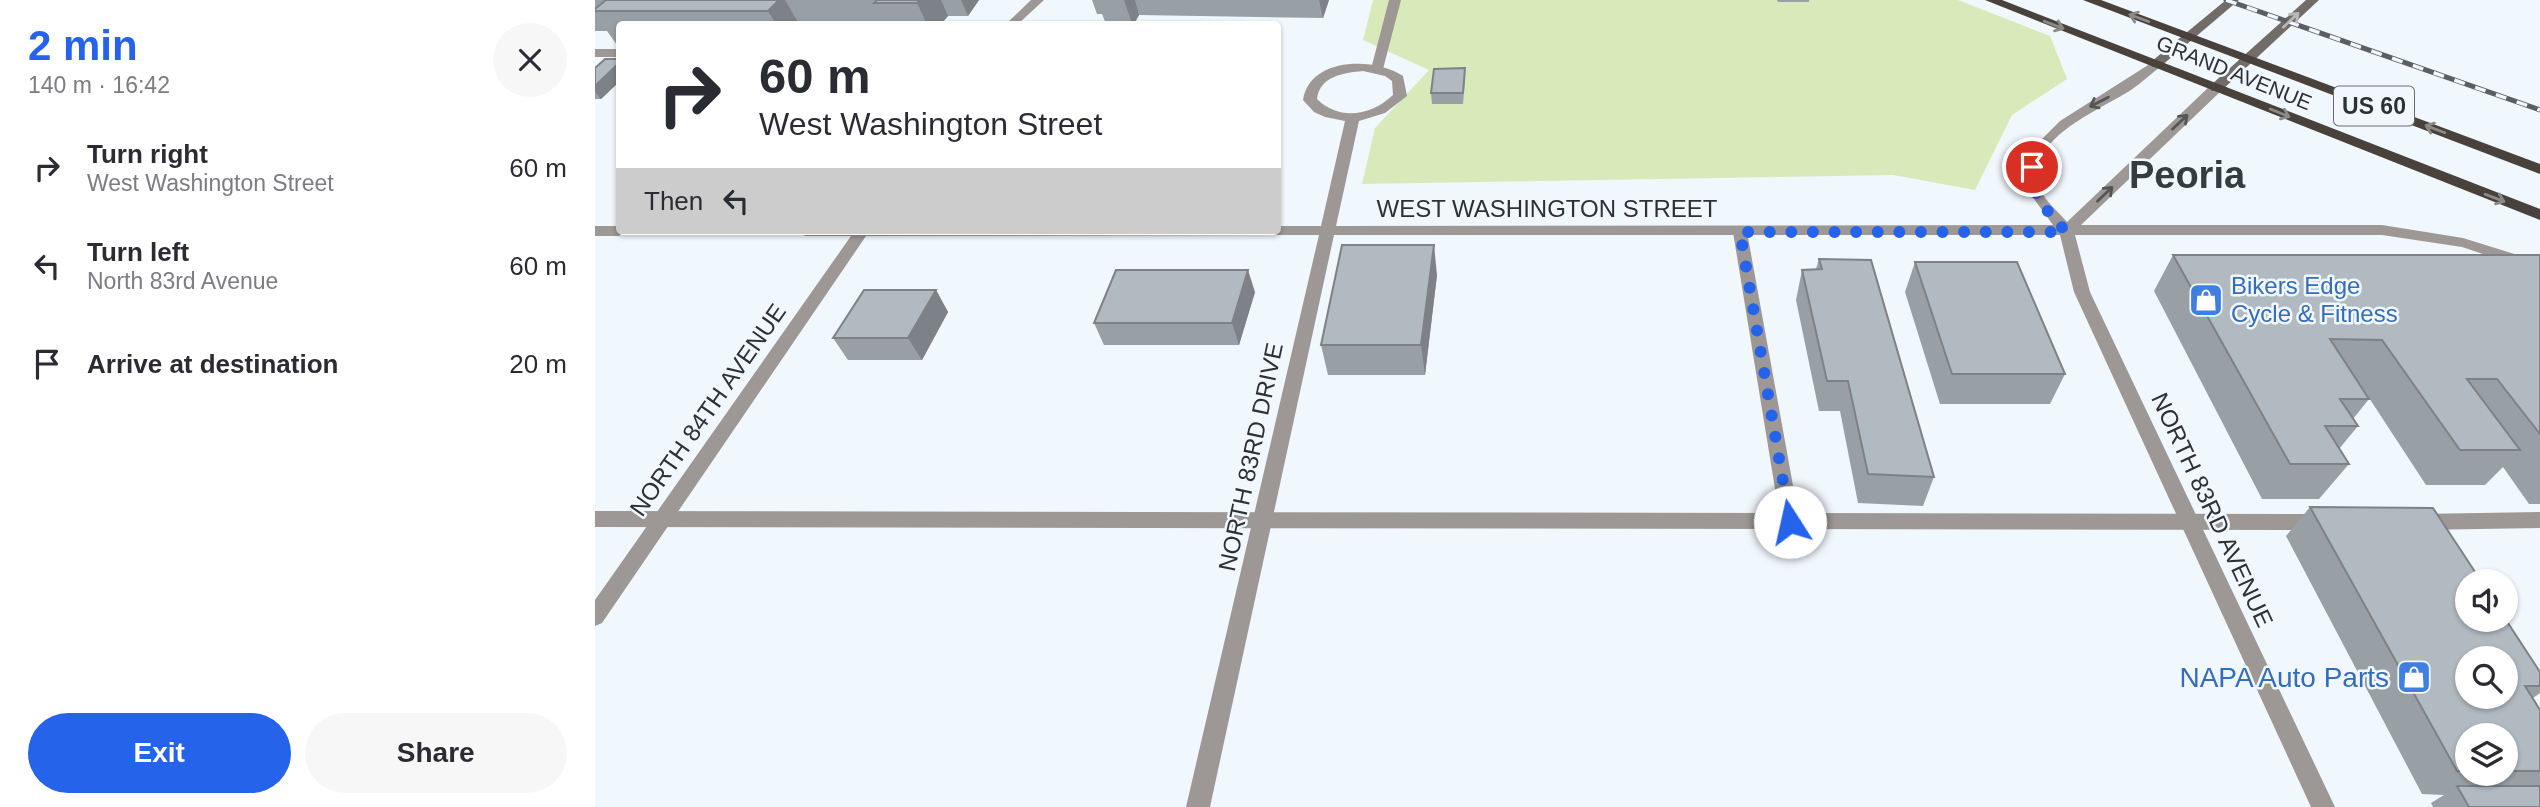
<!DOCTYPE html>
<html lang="en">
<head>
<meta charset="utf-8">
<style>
  :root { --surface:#fff; --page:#f7f7f7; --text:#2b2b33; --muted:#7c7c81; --accent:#2563eb }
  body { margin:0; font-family:Arial,sans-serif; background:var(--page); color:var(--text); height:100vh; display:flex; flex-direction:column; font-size:26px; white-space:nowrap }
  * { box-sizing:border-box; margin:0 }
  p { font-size:23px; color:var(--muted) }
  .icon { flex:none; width:38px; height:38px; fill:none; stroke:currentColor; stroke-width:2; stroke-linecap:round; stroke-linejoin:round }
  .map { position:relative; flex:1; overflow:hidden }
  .sheet { display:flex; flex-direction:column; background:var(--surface); width:595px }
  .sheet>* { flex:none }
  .top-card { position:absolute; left:21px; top:21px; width:665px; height:214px; border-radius:7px; box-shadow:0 2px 5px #0004; background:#fff; color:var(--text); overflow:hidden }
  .fabs { position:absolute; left:1860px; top:569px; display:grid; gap:14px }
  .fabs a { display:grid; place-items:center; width:63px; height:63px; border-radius:50%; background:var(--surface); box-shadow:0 2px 5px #0004; font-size:35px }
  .pin { position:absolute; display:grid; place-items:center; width:60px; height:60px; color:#fff; margin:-30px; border:4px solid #fff; border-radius:50%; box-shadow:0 2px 7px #0007 }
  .me { position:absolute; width:77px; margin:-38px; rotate:350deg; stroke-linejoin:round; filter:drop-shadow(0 0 5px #0008) }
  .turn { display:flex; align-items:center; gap:24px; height:147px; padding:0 28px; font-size:32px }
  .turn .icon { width:91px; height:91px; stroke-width:2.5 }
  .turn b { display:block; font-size:49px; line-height:60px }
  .then { display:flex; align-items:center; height:66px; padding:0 28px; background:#0003; gap:14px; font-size:26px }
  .round { display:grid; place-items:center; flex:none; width:74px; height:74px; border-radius:37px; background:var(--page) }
  .headline { display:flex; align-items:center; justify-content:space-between; height:119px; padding:0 28px }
  h1 { font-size:42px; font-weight:700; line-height:52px; color:var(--accent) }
  .button { display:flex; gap:14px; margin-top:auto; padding:14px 28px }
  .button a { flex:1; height:80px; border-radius:42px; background:var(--accent); color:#fff; font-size:28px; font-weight:700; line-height:80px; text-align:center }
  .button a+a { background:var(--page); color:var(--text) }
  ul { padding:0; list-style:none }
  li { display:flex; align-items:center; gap:21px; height:98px; padding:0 28px }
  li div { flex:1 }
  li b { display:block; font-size:26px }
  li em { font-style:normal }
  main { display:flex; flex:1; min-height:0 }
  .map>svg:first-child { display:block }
  .green { fill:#d9eaba }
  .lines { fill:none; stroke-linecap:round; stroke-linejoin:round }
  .service { fill:#9d9895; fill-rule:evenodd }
  .pedestrian { fill:#9d9895; fill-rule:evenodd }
  .minor { fill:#9d9895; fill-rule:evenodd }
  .secondary { fill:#726c68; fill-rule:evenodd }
  .trunk { fill:#48413c; fill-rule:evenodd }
  .rail-casing { stroke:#5b5e62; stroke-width:5 }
  .rail { stroke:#f0f7fd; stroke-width:3.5; stroke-dasharray:11; stroke-linecap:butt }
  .wall { fill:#98a0a6; fill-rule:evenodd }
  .shaded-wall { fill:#7c8287 }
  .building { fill:#b1bac1; stroke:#7c8287; stroke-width:2; fill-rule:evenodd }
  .oneway { stroke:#8b8a89 }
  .oneway2 { stroke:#b7b8ba }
  .oneway3 { stroke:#555556 }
  .route { stroke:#2563eb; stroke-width:12; stroke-dasharray:0 21.6 }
  .labels { text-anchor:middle; stroke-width:5; stroke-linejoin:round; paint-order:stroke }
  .far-street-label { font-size:21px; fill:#2e3134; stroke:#f0f7fd }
  .shield { fill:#f0f7fd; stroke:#686c70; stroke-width:2 }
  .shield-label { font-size:23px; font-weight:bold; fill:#2e3134 }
  .street-label { font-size:24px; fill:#2e3134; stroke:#f0f7fd }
  .shop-label { font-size:24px; fill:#366cbe; stroke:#f0f7fd; text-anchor:start }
  .near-shop-label { font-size:28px; fill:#366cbe; stroke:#f0f7fd; text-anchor:end }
  .town-label { font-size:38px; font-weight:bold; fill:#343b41; stroke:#f0f7fd }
</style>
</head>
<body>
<main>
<section class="sheet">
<div class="headline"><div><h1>2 min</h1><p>140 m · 16:42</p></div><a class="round"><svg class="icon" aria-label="close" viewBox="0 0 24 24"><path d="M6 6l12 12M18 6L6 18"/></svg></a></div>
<ul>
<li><svg class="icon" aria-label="right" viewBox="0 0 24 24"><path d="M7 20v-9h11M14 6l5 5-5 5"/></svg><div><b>Turn right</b><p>West Washington Street</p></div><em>60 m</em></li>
<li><svg class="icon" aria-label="left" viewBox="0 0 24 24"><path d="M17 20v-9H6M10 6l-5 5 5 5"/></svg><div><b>Turn left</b><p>North 83rd Avenue</p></div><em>60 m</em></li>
<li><svg class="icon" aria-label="arrive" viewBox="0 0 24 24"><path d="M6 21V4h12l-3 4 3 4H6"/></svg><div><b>Arrive at destination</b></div><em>20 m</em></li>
</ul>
<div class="button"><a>Exit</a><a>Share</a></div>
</section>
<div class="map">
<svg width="1945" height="807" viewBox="0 0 1945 807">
  <rect width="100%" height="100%" fill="#f0f7fd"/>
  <polygon class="green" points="778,0 1363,0 1455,36 1472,79 1417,115 1380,190 1298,175 767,184 780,128 834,70 768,40"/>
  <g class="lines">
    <g class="service">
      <rect x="0" y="49" width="24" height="8"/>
      <polygon points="1145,227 1152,232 1203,513 1725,514 1732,516 1735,522 1732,528 1725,530 0,527 0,511 1184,513 1138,232"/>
      <polygon points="1945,512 1945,528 1823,530 1816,528 1813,522 1816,516 1823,514"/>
    </g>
    <polygon class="pedestrian" points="794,0 806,0 788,69 782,73 776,69"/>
    <g class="minor">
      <polygon points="436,0 449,0 423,24 411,24"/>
      <path d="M1561,60L1567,64L1565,67C1556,74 1546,83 1536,90C1505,110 1427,140 1445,188C1450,202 1463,211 1472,222L1616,85L1621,84L1627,88L1626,91L1486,225H1787L1868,238L1945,262V273L1867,247L1787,235H1480L1495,292L1740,807H1716L1479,292L1465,235H739L615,807H591L724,235L271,236L7,623L0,626V600L256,236H210L203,231H682V226H726L750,121L730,117L719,112L708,100C715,57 779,57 808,76L812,96L790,113L764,121L741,226L1458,225L1431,188L1430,164L1437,149L1465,121ZM768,71L790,76L797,81L798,95C776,116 744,121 722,99C725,76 748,73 768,71Z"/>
      <polygon points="0,226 24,226 24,231 31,231 24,236 0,236"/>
    </g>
    <g class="secondary">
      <polygon points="1631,0 1644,0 1565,67 1557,67 1557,61"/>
      <polygon points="1711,0 1724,0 1626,91 1616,91 1616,85"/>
    </g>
    <g class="trunk">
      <polygon points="1390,0 1407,0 1945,209 1945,220"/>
      <polygon points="1488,0 1506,0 1945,164 1945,174"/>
    </g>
    <g class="rail-casing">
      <polyline id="rail" points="1631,0 1945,110"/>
    </g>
    <use href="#rail" class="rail"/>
  </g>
  <g class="wall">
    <polygon points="0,0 384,0 373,16 353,16 346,24 24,24 24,45 22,45 12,31 0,31"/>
    <polygon points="497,0 734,0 728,18 544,15 539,24 511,24 507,14 502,14"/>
    <polygon points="1182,0 1214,0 1214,2 1183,2"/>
    <polygon points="24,59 24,82 6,99 0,99 0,68"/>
    <polygon points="870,79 868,104 837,104 836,93"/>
    <polygon points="1578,255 1945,255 1945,504 1934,504 1908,467 1890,485 1831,485 1759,375 1774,399 1758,419 1763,426 1744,449 1754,464 1724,499 1667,499 1559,291"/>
    <polygon points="1224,259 1339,477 1328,506 1263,503 1245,411 1224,411 1201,300 1207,270 1221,269"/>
    <polygon points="1320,262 1470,374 1455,404 1345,404 1310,292"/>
    <polygon points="842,275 830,375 733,375 726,345"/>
    <polygon points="341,290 353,312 327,360 253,360 238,338"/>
    <polygon points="660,292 644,345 509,345 499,323"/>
    <path d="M1715,507L1945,672V693L1938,698L1945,710V807H1838L1836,803L1849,795L1827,794L1691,536ZM1872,735H1911V774H1872Z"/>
  </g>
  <g class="shaded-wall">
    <polygon points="184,0 190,0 204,24 181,24 173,11"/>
    <polygon points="324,0 346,0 353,16 346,24 332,24 322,3"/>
    <polygon points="366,0 384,0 373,16"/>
    <polygon points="529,0 540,0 544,15 539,24 537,24"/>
    <polygon points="724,0 734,0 728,18"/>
    <polygon points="24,63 24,82 6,99 0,92 0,86"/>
    <polygon points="839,245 842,275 830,375 826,345"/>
    <polygon points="653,270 660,292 644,345 637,323"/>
    <polygon points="341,290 353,312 327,360 313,338"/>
  </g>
  <g class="building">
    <polygon points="11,0 184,0 173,11 0,11 0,9"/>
    <polygon points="282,0 324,0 322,3 279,3"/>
    <polygon points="10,59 24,59 24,63 0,86 0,68"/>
    <polygon points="870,68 868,93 836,93 839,69"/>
    <polygon points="747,245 839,245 826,345 726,345"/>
    <polygon points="1578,255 1945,255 1945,434 1902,379 1872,379 1925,450 1865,450 1787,340 1735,339 1774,399 1745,399 1763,426 1730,426 1754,464 1695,464"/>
    <polygon points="1224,259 1276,260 1339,477 1273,474 1253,381 1232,381 1207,270 1227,269"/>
    <polygon points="1320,262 1422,262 1470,374 1357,374"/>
    <polygon points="521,270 653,270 637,323 499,323"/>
    <polygon points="269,290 341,290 313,338 238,338"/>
    <path d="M1715,507L1838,508L1886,581H1872V620H1911L1945,672V686H1930L1945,710V771H1911V735H1872V771H1862ZM1872,658H1911V696H1872Z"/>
    <polygon points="1862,786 1945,786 1945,807 1874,807"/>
  </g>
  <defs><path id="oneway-shaft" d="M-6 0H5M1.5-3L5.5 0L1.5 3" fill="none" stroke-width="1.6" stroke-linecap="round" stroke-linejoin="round" transform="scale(1.75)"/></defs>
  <g class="oneway">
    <use href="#oneway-shaft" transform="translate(1544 18) rotate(-160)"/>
    <use href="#oneway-shaft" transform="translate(1459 25) rotate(21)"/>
    <use href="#oneway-shaft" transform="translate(1685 113) rotate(22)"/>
    <use href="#oneway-shaft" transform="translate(1840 129) rotate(-159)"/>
    <use href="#oneway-shaft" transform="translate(1900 198) rotate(21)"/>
  </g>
  <use class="oneway2" href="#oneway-shaft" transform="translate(1696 20) rotate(-43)"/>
  <g class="oneway3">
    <use href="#oneway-shaft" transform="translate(1504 102) rotate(153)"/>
    <use href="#oneway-shaft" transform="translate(1585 122) rotate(-43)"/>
    <use href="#oneway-shaft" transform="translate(1510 194) rotate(-44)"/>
  </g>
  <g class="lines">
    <path class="route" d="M1195,522L1145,232H1471C1454,212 1434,195 1437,167"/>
  </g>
  <defs>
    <g id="shop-square" transform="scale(1.75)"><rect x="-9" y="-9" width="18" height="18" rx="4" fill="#3f7fe0" stroke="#f0f7fd"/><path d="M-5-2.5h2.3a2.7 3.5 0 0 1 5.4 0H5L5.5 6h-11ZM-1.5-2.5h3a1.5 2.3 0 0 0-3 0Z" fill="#fff"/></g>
  </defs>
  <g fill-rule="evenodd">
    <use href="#shop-square" x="1611" y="300"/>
    <use href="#shop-square" x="1819" y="677"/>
  </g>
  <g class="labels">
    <g class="far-street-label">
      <text transform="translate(1639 73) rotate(22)" y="7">GRAND AVENUE</text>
    </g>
    <rect class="shield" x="1739" y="86.5" width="80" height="39" rx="5"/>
    <g class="shield-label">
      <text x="1779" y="114">US 60</text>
    </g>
    <g class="street-label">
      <text x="952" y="217">WEST WASHINGTON STREET</text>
      <text transform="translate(113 410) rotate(-55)" y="8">NORTH 84TH AVENUE</text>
      <text transform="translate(656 457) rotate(-78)" y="8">NORTH 83RD DRIVE</text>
      <text transform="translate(1617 510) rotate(65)" y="8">NORTH 83RD AVENUE</text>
    </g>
    <g class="shop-label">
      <text x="1636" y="294">Bikers Edge<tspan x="1636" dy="28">Cycle &amp; Fitness</tspan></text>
    </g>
    <g class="near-shop-label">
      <text x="1794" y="687">NAPA Auto Parts</text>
    </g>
    <g class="town-label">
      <text x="1592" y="188">Peoria</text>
    </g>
  </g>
</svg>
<div class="fabs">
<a><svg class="icon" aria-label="sound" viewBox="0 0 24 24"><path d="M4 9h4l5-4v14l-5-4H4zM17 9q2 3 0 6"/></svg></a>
<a><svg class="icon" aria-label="search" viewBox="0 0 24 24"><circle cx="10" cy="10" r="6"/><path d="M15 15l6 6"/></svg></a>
<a><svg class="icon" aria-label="layers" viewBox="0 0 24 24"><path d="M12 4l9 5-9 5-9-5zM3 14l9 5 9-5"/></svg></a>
</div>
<div class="pin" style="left:1437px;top:167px;background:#d93025"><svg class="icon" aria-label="arrive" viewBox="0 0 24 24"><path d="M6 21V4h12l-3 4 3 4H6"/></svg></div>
<svg class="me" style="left:1195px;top:522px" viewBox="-20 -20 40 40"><circle r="19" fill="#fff"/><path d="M0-13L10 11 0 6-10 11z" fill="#2563eb"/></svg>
<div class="top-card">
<div class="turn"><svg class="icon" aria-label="right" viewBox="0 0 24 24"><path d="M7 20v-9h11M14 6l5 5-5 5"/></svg><div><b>60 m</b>West Washington Street</div></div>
<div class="then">Then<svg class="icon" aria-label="left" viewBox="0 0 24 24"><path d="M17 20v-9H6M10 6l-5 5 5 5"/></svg></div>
</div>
</div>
</main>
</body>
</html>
